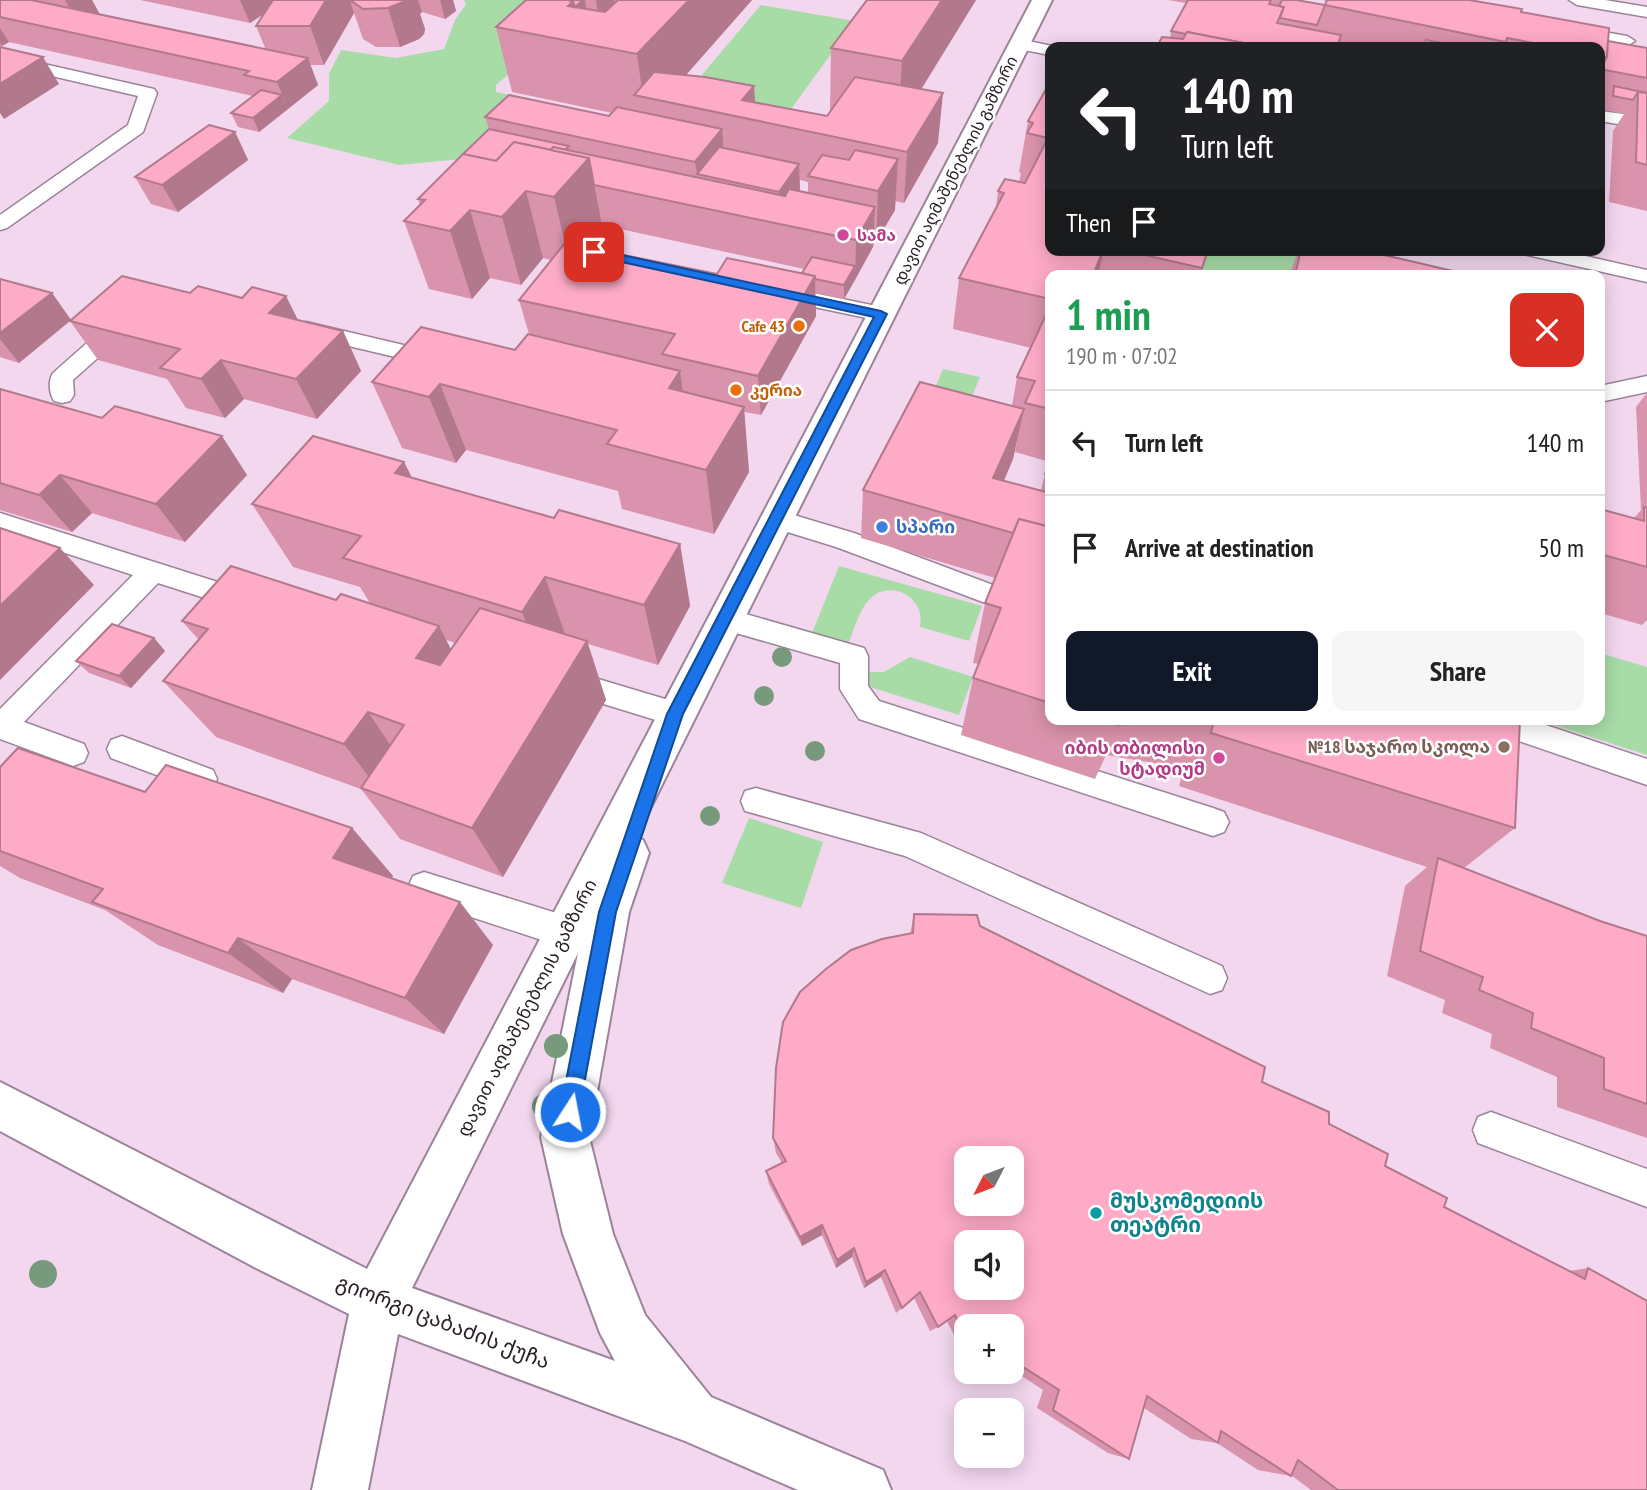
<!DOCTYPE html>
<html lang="en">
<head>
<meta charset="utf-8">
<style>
  :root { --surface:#fff; --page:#f6f6f6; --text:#222; --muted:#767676; --line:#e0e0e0; --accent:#111827 }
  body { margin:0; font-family:"PT Sans Narrow","Noto Sans Georgian",sans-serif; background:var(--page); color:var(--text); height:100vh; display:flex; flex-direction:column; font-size:26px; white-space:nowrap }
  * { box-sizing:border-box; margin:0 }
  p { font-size:23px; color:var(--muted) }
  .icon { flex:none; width:38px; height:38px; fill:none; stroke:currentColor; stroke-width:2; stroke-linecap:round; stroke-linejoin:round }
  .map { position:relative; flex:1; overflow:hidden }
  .sheet { position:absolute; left:1045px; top:270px; width:560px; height:455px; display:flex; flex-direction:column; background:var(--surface); border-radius:14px; box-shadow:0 4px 18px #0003 }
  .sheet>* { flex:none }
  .guide { position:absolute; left:1045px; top:42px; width:560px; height:214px; border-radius:14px; box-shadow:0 4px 18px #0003; background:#202124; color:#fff; overflow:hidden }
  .needle { width:46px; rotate:228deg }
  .buttons { position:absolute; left:954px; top:1146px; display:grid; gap:14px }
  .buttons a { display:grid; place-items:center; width:70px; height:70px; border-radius:14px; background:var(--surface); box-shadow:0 4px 18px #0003; font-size:35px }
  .pin { position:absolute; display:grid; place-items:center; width:60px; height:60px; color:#fff; margin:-30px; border-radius:14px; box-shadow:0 4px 10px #0006 }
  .me { position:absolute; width:77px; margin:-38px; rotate:11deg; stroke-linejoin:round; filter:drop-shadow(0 0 5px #0008) }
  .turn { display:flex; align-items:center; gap:24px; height:147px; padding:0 21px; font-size:32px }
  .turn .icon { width:91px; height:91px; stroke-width:2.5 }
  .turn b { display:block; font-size:49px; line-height:60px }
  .then { display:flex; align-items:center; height:66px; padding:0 21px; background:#0003; gap:14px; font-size:26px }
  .round { display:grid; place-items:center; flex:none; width:74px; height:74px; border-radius:14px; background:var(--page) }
  .head { display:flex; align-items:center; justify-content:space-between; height:119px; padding:0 21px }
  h1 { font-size:42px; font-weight:700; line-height:52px; color:#1e9e55 }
  .cta { display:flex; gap:14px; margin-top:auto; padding:14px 21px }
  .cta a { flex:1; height:80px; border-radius:14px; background:var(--accent); color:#fff; font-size:28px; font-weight:700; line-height:80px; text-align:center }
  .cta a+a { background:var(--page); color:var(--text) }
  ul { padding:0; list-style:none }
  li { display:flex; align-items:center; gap:21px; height:105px; padding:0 21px; border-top:2px solid var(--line) }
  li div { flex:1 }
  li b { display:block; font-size:26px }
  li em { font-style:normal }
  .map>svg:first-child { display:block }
  .green { fill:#a8dca7 }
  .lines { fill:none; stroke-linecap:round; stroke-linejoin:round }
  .lane-casing { stroke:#9b8399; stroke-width:3 }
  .secondary-casing { stroke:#9b8399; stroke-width:4 }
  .lane { fill:#fff; fill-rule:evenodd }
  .secondary { fill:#fff; fill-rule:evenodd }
  .tree { fill:#789a7c }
  .wall { fill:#da93ac; fill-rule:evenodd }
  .shaded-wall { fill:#b2788c }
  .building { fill:#feabc8; stroke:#b2788c; stroke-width:2; fill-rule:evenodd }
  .route { fill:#1a73e8; stroke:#114b97; stroke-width:2 }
  .hotel-dot { fill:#d1479c; stroke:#fff; stroke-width:2.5 }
  .food-dot { fill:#e8710a; stroke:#fff; stroke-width:2.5 }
  .shop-dot { fill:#3f7fe0; stroke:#fff; stroke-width:2.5 }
  .education-dot { fill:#8d6e63; stroke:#fff; stroke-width:2.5 }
  .culture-dot { fill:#0f9aa8; stroke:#fff; stroke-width:2.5 }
  .labels { text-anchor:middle; stroke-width:5; stroke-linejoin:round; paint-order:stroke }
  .far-street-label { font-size:16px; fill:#2a2029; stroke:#fff }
  .far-hotel-label { font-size:16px; font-weight:bold; fill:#b23c85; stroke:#fff; text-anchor:start }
  .far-food-label { font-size:16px; font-weight:bold; fill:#c56008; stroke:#fff; text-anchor:end }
  .shop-label { font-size:18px; font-weight:bold; fill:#366cbe; stroke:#fff; text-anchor:start }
  .education-label { font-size:18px; font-weight:bold; fill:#785e54; stroke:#fff; text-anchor:end }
  .hotel-label { font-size:18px; font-weight:bold; fill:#b23c85; stroke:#fff; text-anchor:end }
  .street-label { font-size:18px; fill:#2a2029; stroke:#fff }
  .near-culture-label { font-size:21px; font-weight:bold; fill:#0d838f; stroke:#fff; text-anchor:start }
  .near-street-label { font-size:21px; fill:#2a2029; stroke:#fff }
</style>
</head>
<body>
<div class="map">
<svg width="1647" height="1490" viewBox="0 0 1647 1490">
  <rect width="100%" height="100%" fill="#f2d7ef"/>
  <g class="green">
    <polygon points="464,0 569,0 541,47 496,85 496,92 635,121 472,158 399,165 287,138 329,101 329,74 341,50 396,58 444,49 455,20 466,4"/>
    <polygon points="761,5 855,21 778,127 668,115"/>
    <polygon points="1189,250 1351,250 1344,275 1203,275 1181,269"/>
    <polygon points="943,369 980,377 953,442 916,432"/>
    <path d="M839,566L982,606L969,641L920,627C926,596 889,579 870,599C859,609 854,631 848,644L812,633Z"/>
    <polygon points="1600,653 1647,667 1647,755 1535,719 1600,719"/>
    <polygon points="910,657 973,677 959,715 864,685 870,672 884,672"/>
    <polygon points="749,818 823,842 801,908 722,883"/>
  </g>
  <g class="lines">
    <g class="lane-casing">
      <g id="lane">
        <polygon points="1569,0 1605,0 1647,7 1647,17 1577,5"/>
        <polygon points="1569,26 1627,36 1635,41 1627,46 1563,35 1561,31"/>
        <polygon points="1019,39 1057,47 1050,47 1050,55 1013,48 1011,44 1013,40"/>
        <polygon points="0,54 154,89 157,93 143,132 7,228 0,230 0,215 128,125 138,96 0,64"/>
        <polygon points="1600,111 1647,117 1647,129 1600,121"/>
        <polygon points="1520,250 1559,250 1647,270 1647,282 1523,254"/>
        <polygon points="775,285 881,307 889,309 892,314 889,319 881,321 767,297 764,292 767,287"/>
        <path d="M122,317L130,319L133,324L130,329L73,380L74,395L70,401L62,403L54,401C49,392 48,381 53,373L114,319Z"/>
        <polygon points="306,322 433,352 436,357 433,362 425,364 298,334 295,329 298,324"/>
        <polygon points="1647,376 1647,392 1600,402 1600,386"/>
        <polygon points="777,510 854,533 1009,591 1013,598 1009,605 999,608 836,547 768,526 764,519 768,512"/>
        <polygon points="0,513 227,585 230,592 227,599 217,602 158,583 24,722 84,744 88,753 84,762 73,766 0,739 0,709 133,575 0,532"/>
        <polygon points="725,608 864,648 868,656 868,686 879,701 1213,808 1224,812 1229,822 1224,832 1213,836 859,719 840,689 840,663 715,627 711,619 715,611"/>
        <polygon points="565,669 685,705 690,714 685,723 675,726 555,689 551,681 555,673"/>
        <polygon points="1476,719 1528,719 1647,759 1647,785 1481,728"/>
        <polygon points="122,736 213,770 217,779 213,788 202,792 111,758 107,749 111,740"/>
        <polygon points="756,788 921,833 1222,966 1227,978 1222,990 1210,994 905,856 745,811 741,801 745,791"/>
        <polygon points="424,872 566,916 578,921 583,932 578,943 566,948 413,898 408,887 413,876"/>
        <polygon points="1491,1112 1647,1169 1647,1207 1478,1143 1473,1130 1478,1117"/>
      </g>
    </g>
    <g class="secondary-casing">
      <path id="secondary" d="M1032,0H1052L636,837L643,840L649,853L629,912L589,1137L613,1234L645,1315L711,1397L883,1470L891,1490H798L685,1441L398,1334L368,1490H312L349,1314L256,1268L0,1131V1082L367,1269ZM578,953L541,1137L563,1234L600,1333L615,1361L412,1288Z"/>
    </g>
    <use href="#lane" class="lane"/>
    <use href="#secondary" class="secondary"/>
  </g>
  <g class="tree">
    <circle cx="782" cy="657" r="10"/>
    <circle cx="764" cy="696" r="10"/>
    <circle cx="815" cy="751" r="10"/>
    <circle cx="710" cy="816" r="10"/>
    <circle cx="556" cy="1046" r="12"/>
    <circle cx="544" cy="1106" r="12"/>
    <circle cx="43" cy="1274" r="14"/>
  </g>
  <g class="wall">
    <polygon points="0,0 92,0 100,15 266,50 256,26 264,14 250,23 140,0 453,0 456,11 445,19 422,12 420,14 425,29 424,34 419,39 400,47 376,47 363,39 354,13 324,65 310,65 318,85 259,132 238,127 231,113 253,96 9,42 2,46 0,46"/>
    <path d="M526,0H752L686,75L754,86L755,102L827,116L830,111L831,48L976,0L921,89L938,143L904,203L895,201V210L876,242H874L873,247L844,299L815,293L816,316L761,415L744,412L749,472L714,534L622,509L618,491L466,450L456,463L402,448L372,382L515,350L529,334L519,300L551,260L543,258L521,285L490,278L472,299L429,289L404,221L420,205L418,199L489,129L485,117L609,116L612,113L512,92L496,27ZM800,180L808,182V193L800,191ZM602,225L804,269L802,273L717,274L584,247Z"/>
    <polygon points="1168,0 1296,0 1325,5 1326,1 1323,0 1469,0 1521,12 1608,41 1647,48 1647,211 1609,202 1613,131 1624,114 1605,110 1605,100 1600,99 1600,47 1157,47 1170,38 1171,31 1186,3"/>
    <polygon points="1050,82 1050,250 1208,250 1200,275 1050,275 1050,462 1015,452 1019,430 1013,459 1004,481 1041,491 1045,474 1050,462 1050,719 1515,719 1515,828 1464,868 1600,921 1647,936 1647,1138 1557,1107 1557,1077 1490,1048 1492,1034 1442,1013 1445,1000 1387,976 1405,886 1427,867 1179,786 1184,768 1106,755 1095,779 961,735 973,678 979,664 973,663 985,603 995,578 861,538 863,490 1012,406 1017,377 1031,348 953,329 959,278 996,208 998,191 1019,182 1021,173 1019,172 1028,121"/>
    <polygon points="235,132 248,160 178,212 151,204 135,177"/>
    <polygon points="1299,250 1395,250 1393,257 1470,275 1289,275"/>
    <polygon points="0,279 52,293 71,320 298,320 343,331 361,371 317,419 244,399 225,418 186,408 167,379 98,360 70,321 19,363 0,357"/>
    <polygon points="0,389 247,475 185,542 92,513 72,532 0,510"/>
    <polygon points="1647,393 1647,620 1642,625 1600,613 1600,509 1634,518 1641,510 1636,407"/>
    <path d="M404,462L412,477L554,518L680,544L690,606L658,665L588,644L606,700L503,877L400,839L361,789L216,737L163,681L199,640L182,621L336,600L370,603L360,587L293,567L252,504ZM446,640L456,643L451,650Z"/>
    <polygon points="154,638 165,651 131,688 89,673 76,661"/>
    <polygon points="0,767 352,828 393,876 392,878 493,945 444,1034 292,979 283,993 158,945 105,910 20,878 0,866"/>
    <polygon points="914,914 980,926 1262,1082 1329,1124 1385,1166 1444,1207 1569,1271 1588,1268 1647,1490 1311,1490 1291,1475 1291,1476 1258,1470 1217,1443 1191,1439 1144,1408 1129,1459 1108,1453 1037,1408 1043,1390 1014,1371 1009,1377 997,1377 994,1372 1012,1372 1012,1326 966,1326 966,1357 965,1357 947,1321 938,1327 930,1331 914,1298 896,1313 881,1277 864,1288 852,1257 836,1268 822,1235 802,1246 769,1184 766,1171 782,1163 776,1153 773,1138 910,934"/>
  </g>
  <g class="shaded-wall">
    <polygon points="65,0 92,0 104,22 84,35"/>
    <polygon points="240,0 284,0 250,23"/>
    <polygon points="326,0 362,0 350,1 354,13 324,65 310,26"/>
    <polygon points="408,0 418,0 422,12 420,14 425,29 424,34 419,39 400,47 388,8"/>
    <polygon points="440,0 453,0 456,11 445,19"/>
    <polygon points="585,0 589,25 568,6 573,1"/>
    <polygon points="596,0 614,0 616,12 600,27"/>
    <polygon points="689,0 752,0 663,101 643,97 637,54"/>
    <polygon points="942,0 976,0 898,127 902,61"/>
    <polygon points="0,28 9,42 2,46 0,43"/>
    <polygon points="43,57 59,84 4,119 0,113 0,84"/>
    <polygon points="308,58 318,85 288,109 277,82"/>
    <polygon points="754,86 756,121 742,100"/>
    <polygon points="943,93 938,143 904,203 907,152"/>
    <polygon points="282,95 288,109 259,132 253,118"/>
    <polygon points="722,129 725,168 697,174 695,162"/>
    <polygon points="235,132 248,160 178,212 162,185"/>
    <polygon points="589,158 602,225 570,264 554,197"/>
    <polygon points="898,159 895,210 876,242 878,191"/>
    <polygon points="799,164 800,191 780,219 779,192"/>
    <polygon points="526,191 543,258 521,285 502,217"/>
    <polygon points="875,207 873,247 855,280 856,240"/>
    <polygon points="470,210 490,278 472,299 450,231"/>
    <polygon points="1103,250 1104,250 1098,275 1095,270"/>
    <polygon points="855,266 855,280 844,299 844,285"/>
    <polygon points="815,276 816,316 761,415 758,376"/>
    <polygon points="52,293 71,320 19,363 0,339 0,333"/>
    <polygon points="286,296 306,336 269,313"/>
    <polygon points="343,331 361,371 317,419 296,379"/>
    <polygon points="221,360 244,399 225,418 201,379"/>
    <polygon points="680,371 689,437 669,388"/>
    <polygon points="440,384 466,450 456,463 429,397"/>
    <polygon points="744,407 749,472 714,534 706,470"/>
    <polygon points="1024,409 1013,459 984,526 993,478"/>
    <polygon points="222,436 247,475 185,542 156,504"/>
    <polygon points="404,462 434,526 395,473"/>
    <polygon points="60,475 92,513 72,532 39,495"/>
    <polygon points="680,544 690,606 658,665 644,605"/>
    <polygon points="60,548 94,585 0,680 0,606"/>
    <polygon points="545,577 566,637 545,671 522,612"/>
    <polygon points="439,626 469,684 416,658"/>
    <polygon points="154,638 165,651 131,688 119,676"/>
    <polygon points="587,641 606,700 503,877 472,828"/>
    <polygon points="368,712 405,767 384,797 344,744"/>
    <polygon points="352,828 393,876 376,904 333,858"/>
    <polygon points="460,902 493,945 444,1034 405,998"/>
    <polygon points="238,938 292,979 283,993 228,953"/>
    <polygon points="822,1225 822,1235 802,1246 800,1237"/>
    <polygon points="854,1248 852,1257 836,1268 837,1260"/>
    <polygon points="885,1270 881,1277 864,1288 866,1282"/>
  </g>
  <g class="building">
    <polygon points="0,0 31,0 308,58 277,82 244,75 249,71 0,17"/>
    <polygon points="273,0 326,0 310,26 256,26"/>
    <polygon points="350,0 408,0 388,8 363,9"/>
    <polygon points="526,0 568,0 573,1 568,6 605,12 618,0 689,0 637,54 496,27"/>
    <polygon points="568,0 583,0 575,7 573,1"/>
    <polygon points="867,0 942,0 902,61 831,48"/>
    <polygon points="1188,0 1271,0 1269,4 1284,7 1277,23 1341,35 1337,47 1264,47 1187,32 1186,34 1171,31"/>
    <polygon points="1282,0 1296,0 1325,5 1317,25 1280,18 1284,7 1279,6"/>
    <polygon points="1327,0 1469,0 1522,9 1521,12 1609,28 1607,57 1600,56 1600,47 1555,47 1507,38 1506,42 1325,5"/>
    <polygon points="1187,32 1264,47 1157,47 1162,37 1183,39"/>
    <polygon points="1426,40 1462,47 1424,47"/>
    <polygon points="1608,41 1647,48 1647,78 1600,69 1607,57"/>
    <polygon points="0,47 43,57 0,84"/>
    <polygon points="654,72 705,77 754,86 742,100 827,116 855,77 943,93 907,152 634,95"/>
    <polygon points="1050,82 1050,250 1103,250 1095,270 1115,275 1050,275 1050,299 959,278 1004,193 998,191 1005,179 1025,183 1048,138 1027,133 1033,123 1028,121"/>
    <polygon points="1614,86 1647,93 1638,92 1633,100 1613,96"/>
    <polygon points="261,90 282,95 253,118 231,113"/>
    <polygon points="1638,92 1647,93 1647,165 1636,162"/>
    <polygon points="509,95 609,116 617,107 722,129 695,162 485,117"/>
    <polygon points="209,125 235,132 162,185 135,177"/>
    <polygon points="489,129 569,146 565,150 553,147 551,150 514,142 496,161 463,154 461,156"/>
    <polygon points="514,142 589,158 554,197 526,191 502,217 470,210 450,231 404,221 425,200 418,199 463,154 496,161"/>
    <polygon points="553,147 785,196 789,189 875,207 856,240 594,185 589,158 551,150"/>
    <polygon points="719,147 799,164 779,192 697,174"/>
    <polygon points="855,150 898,159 878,191 808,176 822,155 849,160"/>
    <polygon points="565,243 717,274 727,258 815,276 758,376 662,354 675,334 519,300"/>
    <polygon points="1122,250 1208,250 1202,268"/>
    <polygon points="1301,250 1363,250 1470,275 1313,275 1296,271"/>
    <polygon points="1363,250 1395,250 1393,257"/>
    <polygon points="812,257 855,266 844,285 815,279 815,276 802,273"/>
    <polygon points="122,276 190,293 198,286 242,298 252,287 286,296 269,313 343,331 296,379 221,360 201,379 160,368 180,349 70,321"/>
    <polygon points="0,279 52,293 0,333"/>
    <polygon points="1050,306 1050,409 1025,403 1035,381 1017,377"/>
    <polygon points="421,327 515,350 528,334 680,371 669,388 744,407 706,470 607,444 617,430 440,384 429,397 372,382"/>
    <polygon points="920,382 1024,409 993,478 1050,493 1050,527 1019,519 1013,533 863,490"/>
    <polygon points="0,389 102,418 115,406 222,436 156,504 60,475 39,495 0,483"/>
    <polygon points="313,436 404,462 395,473 554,518 559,510 680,544 644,605 545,577 522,612 343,558 361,536 252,504"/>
    <polygon points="1050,462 1050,475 1045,474"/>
    <polygon points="1644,507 1647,508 1647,567 1600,554 1600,509 1644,521"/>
    <polygon points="1019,519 1050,527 1050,703 973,678 1001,608 985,603"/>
    <polygon points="0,528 60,548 0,606"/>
    <polygon points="231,566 336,600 341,594 439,626 416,658 440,665 480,608 587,641 472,828 361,788 404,725 368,712 344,744 163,681 208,629 182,621"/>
    <polygon points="112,624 154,638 119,676 76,661"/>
    <polygon points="1101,719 1122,719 1120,725"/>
    <polygon points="1214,719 1515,719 1520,720 1515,828 1211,733"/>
    <polygon points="18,748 145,792 166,765 352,828 333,858 460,902 405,998 238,938 228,953 92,902 103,889 0,851 0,767"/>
    <polygon points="1438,858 1600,921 1647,936 1647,1104 1604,1089 1604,1058 1531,1028 1533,1013 1479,990 1483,977 1420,951"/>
    <path d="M914,914L977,915L980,926L1265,1067L1262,1082L1329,1112V1124L1388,1154L1385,1166L1447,1198L1444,1207L1585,1279L1588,1268L1647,1301V1490H1338L1298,1460L1291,1476L1221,1431L1218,1443L1147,1396L1129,1459L1053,1410L1059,1390L1020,1365L1009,1377L1007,1372H1012V1326H966V1337L955,1315L938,1327L920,1292L902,1308L885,1270L866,1282L854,1248L837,1260L822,1225L800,1237L766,1171L786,1161L773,1138L776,1068L783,1022L800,992L826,969L851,950L882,939L913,933ZM966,1158H1012V1204H966ZM966,1242H1012V1288H966Z"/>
  </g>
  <polygon class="route" points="594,249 881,311 887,314 683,714 616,912 579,1112 577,1119 570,1122 563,1119 560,1112 599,912 667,714 874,317 590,255 588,252"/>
  <g class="hotel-dot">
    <circle cx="843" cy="235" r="7"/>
    <circle cx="1219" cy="758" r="7"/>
  </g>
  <g class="food-dot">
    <circle cx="799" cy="326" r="7"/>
    <circle cx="736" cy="390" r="7"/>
  </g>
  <circle class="shop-dot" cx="882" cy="527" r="7"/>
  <circle class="education-dot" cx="1504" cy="747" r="7"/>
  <circle class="culture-dot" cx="1096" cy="1213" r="7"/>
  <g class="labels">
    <g class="far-street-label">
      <text transform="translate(955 170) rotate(-63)" y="6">დავით აღმაშენებლის გამზირი</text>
    </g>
    <g class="far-hotel-label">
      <text x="857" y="241">სამა</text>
    </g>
    <g class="far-food-label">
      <text x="785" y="332">Cafe 43</text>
      <text x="750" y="396" text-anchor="start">კერია</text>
    </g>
    <g class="shop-label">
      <text x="896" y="533">სპარი</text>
    </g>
    <g class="education-label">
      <text x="1490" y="753">№18 საჯარო სკოლა</text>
    </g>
    <g class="hotel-label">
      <text x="1205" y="754">იბის თბილისი<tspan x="1205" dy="21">სტადიუმ</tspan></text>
    </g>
    <g class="street-label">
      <text transform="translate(527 1008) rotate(-63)" y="6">დავით აღმაშენებლის გამზირი</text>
    </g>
    <g class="near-culture-label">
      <text x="1110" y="1208">მუსკომედიის<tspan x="1110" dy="24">თეატრი</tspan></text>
    </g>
    <g class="near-street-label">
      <text transform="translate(443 1322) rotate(21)" y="7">გიორგი ცაბაძის ქუჩა</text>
    </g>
  </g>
</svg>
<div class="buttons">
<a><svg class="needle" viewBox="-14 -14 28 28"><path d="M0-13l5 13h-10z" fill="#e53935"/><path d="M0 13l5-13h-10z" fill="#767676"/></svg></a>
<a><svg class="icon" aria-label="sound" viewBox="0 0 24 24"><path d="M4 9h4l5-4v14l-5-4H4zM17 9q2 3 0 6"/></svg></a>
<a>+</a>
<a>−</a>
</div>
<div class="pin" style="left:594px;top:252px;background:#d93025"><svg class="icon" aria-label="arrive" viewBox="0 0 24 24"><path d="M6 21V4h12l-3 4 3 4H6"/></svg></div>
<svg class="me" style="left:570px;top:1112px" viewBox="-20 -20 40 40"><circle r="17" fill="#1a73e8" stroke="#fff" stroke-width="3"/><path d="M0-11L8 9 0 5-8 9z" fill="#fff"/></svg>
<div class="guide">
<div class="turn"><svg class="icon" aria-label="left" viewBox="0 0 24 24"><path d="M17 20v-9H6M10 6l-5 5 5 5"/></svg><div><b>140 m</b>Turn left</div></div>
<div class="then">Then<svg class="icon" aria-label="arrive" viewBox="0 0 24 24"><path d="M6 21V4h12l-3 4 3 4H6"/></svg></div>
</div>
<section class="sheet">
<div class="head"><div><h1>1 min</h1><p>190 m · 07:02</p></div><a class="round" style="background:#d93025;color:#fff"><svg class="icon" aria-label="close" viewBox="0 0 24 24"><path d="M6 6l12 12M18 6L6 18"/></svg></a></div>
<ul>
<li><svg class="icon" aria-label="left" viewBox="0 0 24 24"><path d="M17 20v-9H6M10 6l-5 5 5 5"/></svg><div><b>Turn left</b></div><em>140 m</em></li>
<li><svg class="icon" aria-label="arrive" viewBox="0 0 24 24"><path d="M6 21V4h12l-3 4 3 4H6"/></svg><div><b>Arrive at destination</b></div><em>50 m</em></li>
</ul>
<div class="cta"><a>Exit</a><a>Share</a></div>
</section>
</div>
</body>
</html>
